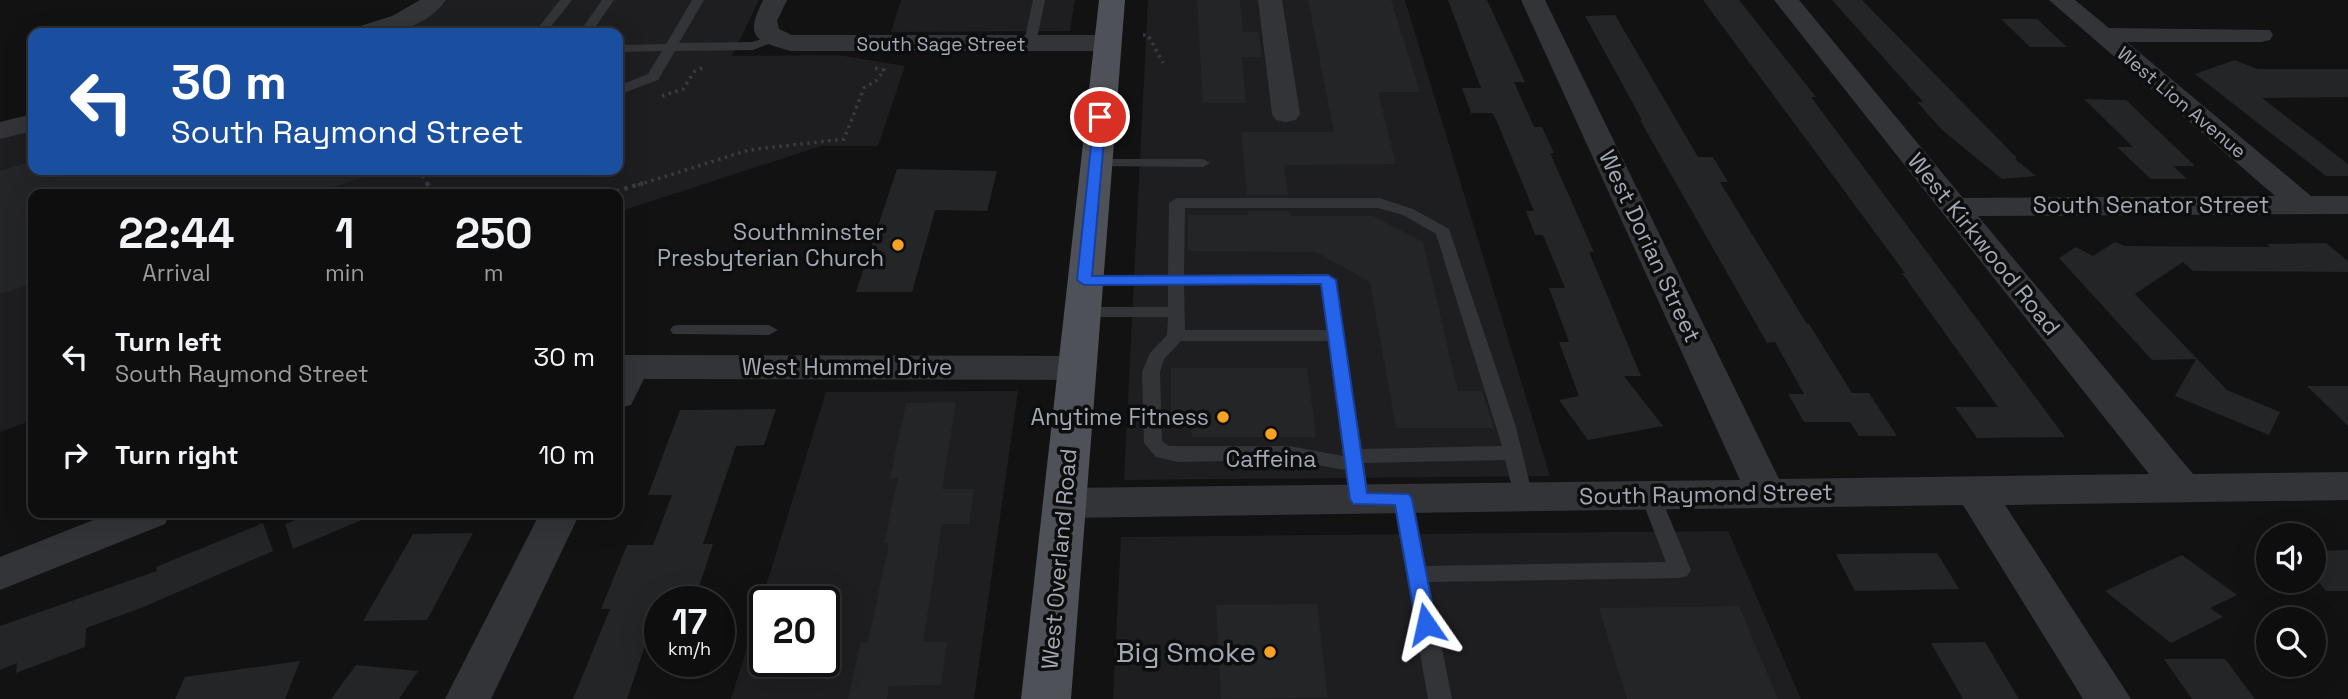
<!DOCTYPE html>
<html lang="en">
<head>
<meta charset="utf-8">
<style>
  :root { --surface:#0e0e0e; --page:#1c1c1c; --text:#f1f3f6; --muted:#9b9c9e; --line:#2e2e2e }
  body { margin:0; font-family:"Space Grotesk",sans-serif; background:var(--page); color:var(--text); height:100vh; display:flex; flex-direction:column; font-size:26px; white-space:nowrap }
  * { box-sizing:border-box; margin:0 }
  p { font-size:23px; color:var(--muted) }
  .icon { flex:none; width:38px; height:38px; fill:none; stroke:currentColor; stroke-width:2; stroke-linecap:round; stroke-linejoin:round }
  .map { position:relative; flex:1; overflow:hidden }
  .sheet { position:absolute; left:28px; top:189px; width:595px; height:329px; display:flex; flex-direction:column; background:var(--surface); border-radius:14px; box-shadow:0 7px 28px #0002,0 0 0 2px var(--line) }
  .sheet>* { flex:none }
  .top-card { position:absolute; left:28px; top:28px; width:595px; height:147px; border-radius:14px; box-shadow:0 7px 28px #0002,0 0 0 2px var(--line); background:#1a4fa0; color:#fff; overflow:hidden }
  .tools { position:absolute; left:2256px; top:523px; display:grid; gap:14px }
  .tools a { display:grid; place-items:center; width:70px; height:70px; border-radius:50%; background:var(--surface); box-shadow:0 7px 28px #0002,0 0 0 2px var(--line); font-size:35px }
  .speed { position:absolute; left:644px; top:586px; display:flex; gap:14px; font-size:35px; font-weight:700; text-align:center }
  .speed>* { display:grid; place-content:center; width:91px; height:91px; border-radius:50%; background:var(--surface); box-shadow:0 7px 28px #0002,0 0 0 2px var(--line); line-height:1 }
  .speed small { font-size:18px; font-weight:400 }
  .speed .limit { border:4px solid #111; border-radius:10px; background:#fff; color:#111 }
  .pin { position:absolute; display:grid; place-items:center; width:60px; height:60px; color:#fff; margin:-30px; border:4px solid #fff; border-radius:50%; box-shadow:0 2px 7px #0007 }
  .me { position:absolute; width:77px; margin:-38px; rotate:349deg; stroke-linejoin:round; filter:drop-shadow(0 0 5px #0008) }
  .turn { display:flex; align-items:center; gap:24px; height:147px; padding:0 28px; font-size:32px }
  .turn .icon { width:91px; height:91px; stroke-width:2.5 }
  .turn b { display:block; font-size:49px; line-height:60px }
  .eta { display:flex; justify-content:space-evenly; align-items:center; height:119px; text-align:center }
  .eta b { font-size:42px; font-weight:700; line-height:49px }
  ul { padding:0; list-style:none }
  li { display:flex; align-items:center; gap:21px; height:98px; padding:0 28px }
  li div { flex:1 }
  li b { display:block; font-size:26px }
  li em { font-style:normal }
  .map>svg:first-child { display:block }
  .built { fill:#1e1e20; fill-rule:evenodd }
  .building { fill:#242527 }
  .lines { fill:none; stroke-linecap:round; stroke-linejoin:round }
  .path-far1 { stroke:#383b3f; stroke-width:3.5; stroke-dasharray:2.5 4.5; stroke-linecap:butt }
  .path { stroke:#383b3f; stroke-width:4.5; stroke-dasharray:3.5 5; stroke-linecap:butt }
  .service { fill:#323438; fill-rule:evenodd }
  .minor { fill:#323438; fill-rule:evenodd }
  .primary { fill:#4e5157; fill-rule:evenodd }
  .route { fill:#2563eb; stroke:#184099; stroke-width:2 }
  .poi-dot { fill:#f8a225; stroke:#0d0d0e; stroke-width:2.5 }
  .labels { text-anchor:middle; stroke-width:7; stroke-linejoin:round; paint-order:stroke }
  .far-street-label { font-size:19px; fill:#a2a9b4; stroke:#0d0d0e }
  .street-label { font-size:23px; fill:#a2a9b4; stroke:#0d0d0e }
  .poi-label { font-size:23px; fill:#a2a9b4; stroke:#0d0d0e; text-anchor:end }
  .near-poi-label { font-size:28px; fill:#a2a9b4; stroke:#0d0d0e; text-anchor:end }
</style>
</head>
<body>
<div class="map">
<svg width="2348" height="699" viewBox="0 0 2348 699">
  <rect width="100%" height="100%" fill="#121213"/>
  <g class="built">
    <polygon points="447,0 759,0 732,56 838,55 905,66 878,146 821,146 618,212 618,194 33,194 33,420 0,432 0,139 33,130 33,170 618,170 618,33 390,33 435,12"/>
    <polygon points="901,0 1075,0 1070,31 891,32"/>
    <polygon points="1148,0 1405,0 1550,476 1124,480"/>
    <path d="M1018,391L974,699H731L826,392ZM765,602H824V662H765Z"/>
    <polygon points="1728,531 1801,699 1113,699 1121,537"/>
  </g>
  <g class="building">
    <polygon points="1197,0 1240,0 1243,32 1258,32 1262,57 1242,57 1246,103 1203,103"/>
    <polygon points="1308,0 1391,0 1420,92 1378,92 1396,164 1284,165 1288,195 1247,195 1241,132 1334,132"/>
    <polygon points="1448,0 1487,0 1525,82 1514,82 1534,127 1542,127 1554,153 1550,153 1594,252 1589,252 1641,376 1624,376 1663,426 1588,440 1559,400 1579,396 1559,342 1569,342 1549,288 1565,288 1543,235 1535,235 1526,211 1534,211 1495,117 1492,113 1471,113 1462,88 1481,88"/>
    <polygon points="1703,0 1739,0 1816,97 1811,97 2065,437 1977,438 1955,407 1998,407 1902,273 1905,273"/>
    <polygon points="1832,0 1862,0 2017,158 2015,159 2036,176 2002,179 1942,130 1917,102 1923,102"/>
    <polygon points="1615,15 1698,157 1713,157 1728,182 1720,182 1807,324 1809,324 1852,393 1869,393 1897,436 1859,436 1850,422 1804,422 1788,394 1804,394 1775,342 1767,343 1640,120 1642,120 1585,16"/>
    <polygon points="2001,19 2037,19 2067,47 2030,47"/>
    <polygon points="2235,60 2257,69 2348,69 2348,97 2262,98 2348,164 2348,176 2326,176 2195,74"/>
    <polygon points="2084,99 2126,100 2195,166 2173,166 2187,179 2151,179 2117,147 2133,147"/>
    <polygon points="33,161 33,170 370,170 371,175 310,194 33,194 33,284 0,294 0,171"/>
    <polygon points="897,169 997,171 987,211 935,210 912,292 856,292"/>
    <polygon points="1248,211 1290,211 1291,216 1373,216 1423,242 1458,391 1482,391 1494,428 1396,428 1370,282 1316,252 1188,251 1188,215 1248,215"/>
    <polygon points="2115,242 2125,246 2270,247 2267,244 2326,243 2348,261 2348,272 2193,271 2183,262 2135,294 2227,390 2280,412 2269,435 2175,396 2196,359 2152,360 2059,258 2076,247 2093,256"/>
    <polygon points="1171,368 1307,368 1316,437 1192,437 1191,423 1171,423"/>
    <polygon points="2307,386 2348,386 2348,426"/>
    <polygon points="956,402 942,489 974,489 969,524 942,524 923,642 947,642 941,685 889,686 887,699 848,699 860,643 868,643 889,543 884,543 898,478 890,479 906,403"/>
    <polygon points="776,409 764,445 736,446 703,544 713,544 694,602 660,602 627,699 573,699 610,609 601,609 627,545 653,545 672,495 648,495 680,410"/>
    <polygon points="314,513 378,513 293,549 285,524"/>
    <polygon points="263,523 273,551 141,608 86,628 85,647 16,673 17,663 0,670 0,626 157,571 156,567"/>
    <polygon points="473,533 427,620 363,621 413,534"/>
    <polygon points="2348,550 2348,591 2326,591 2314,576 2314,551"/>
    <polygon points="1937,553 1959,589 1855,591 1836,554"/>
    <polygon points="2182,555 2237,595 2210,608 2223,617 2171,643 2105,591"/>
    <polygon points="1317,604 1328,698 1221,699 1216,605"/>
    <polygon points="1739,606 1778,699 1627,699 1599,608"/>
    <polygon points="1985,642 2019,699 1963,699 1931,643"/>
    <polygon points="2164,659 2225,659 2255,699 2192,699"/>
    <polygon points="300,661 285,699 175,699 185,677"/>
    <polygon points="356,665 418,671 399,699 331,699"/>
  </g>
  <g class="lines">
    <g class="path-far1">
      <polyline points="1143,35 1148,35 1163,63"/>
      <polyline points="662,96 683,89 694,72 704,67"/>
      <polyline points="419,170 428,185"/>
      <polyline points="638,185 749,150 844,139 864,88 877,80 884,70 875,68"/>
    </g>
    <g class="path">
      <polyline points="427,183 434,194"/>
      <polyline points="462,194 481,190 491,194"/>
      <polyline points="608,194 643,183"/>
    </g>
    <g class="service">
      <polygon points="560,0 572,0 546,33 534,33"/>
      <polygon points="602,0 614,0 591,33 579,33"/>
      <polygon points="692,0 704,0 679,43 752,42 776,35 782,39 753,50 675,51 658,80 618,95 618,86 648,74 662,51 622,52 618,51 618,45 666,44"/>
      <polygon points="1033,0 1045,0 1036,43 1030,47 1024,43"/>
      <polygon points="1095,159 1203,159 1210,163 1203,167 1090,166 1088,163 1090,160"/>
      <path d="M1177,198H1379L1413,209L1449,229L1516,427L1533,497L1530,502L1523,504L1516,502L1505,460L1364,463L1369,499L1366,504L1359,506L1352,504L1345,470L1289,460L1178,462L1156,457L1144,443L1142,372L1150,353L1167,335L1168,317H1081L1073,312L1081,307H1168V285H1084L1076,280L1084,275H1168L1169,203ZM1185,208H1378L1403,215L1436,234L1502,446L1362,449L1334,277L1184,275ZM1184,285H1320L1327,330H1185ZM1181,341H1328L1343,456L1289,446H1169L1162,441L1160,372L1164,359Z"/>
      <polygon points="679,325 769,325 778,330 769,335 673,334 670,330 673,326"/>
      <polygon points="1650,488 1657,490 1660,495 1691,570 1687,576 1680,578 1429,582 1452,699 1428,699 1393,499 1396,494 1403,492 1410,494 1413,499 1426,566 1666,562 1640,495 1643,490"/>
    </g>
    <g class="minor">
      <path d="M420,0H446C424,31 385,35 351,33L354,28L392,16Z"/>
      <path d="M763,0H787L777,21L779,29L792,35H1107L1116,38L1120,43L1116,48L1107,51H791C754,41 745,37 763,0Z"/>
      <polygon points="1258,0 1282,0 1300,114 1296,120 1286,122 1276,120 1272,114"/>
      <polygon points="1521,0 1545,0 1779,479 2149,474 1774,0 1799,0 1963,198 2275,196 2049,0 2075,0 2109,28 2270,30 2273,35 2270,40 2261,42 2127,42 2311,196 2348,196 2348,214 1978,216 2193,474 2348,472 2348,500 2005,505 2131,699 2083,699 1963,505 1064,518 1050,513 1044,503 1050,493 1064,488 1740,480"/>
      <polygon points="33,114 33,131 0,139 0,122"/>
      <polygon points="618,355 1076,356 1089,360 1094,368 1089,376 1076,380 644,379 631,405 618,408"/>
      <polygon points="111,513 171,513 165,524 0,590 0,557"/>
      <polygon points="540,513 580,513 491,699 445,699"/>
    </g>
    <polygon class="primary" points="1099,0 1125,0 1071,699 1021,699"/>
  </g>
  <polygon class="route" points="1100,113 1106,117 1092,276 1328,275 1336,280 1367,493 1409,494 1412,499 1436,624 1433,630 1426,632 1419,630 1416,624 1395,505 1353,504 1350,499 1321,284 1084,285 1077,280 1094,117"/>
  <g class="poi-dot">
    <circle cx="898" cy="245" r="7"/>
    <circle cx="1223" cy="417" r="7"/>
    <circle cx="1271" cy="434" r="7"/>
    <circle cx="1270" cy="652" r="7"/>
  </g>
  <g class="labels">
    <g class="far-street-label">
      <text x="941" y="51">South Sage Street</text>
      <text transform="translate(2182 102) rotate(40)" y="7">West Lion Avenue</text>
    </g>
    <g class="street-label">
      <text x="2151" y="213">South Senator Street</text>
      <text transform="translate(1984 244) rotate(51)" y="8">West Kirkwood Road</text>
      <text transform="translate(1650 246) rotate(65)" y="8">West Dorian Street</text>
      <text x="847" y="375">West Hummel Drive</text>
      <text transform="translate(1706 494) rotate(-1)" y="8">South Raymond Street</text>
      <text transform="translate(1059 559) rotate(-85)" y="8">West Overland Road</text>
    </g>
    <g class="poi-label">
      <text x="884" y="240">Southminster<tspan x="884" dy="26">Presbyterian Church</tspan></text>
      <text x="1209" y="425">Anytime Fitness</text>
      <text x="1271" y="467" text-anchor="middle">Caffeina</text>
    </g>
    <g class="near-poi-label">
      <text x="1256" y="662">Big Smoke</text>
    </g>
  </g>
</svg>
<div class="tools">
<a><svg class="icon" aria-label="sound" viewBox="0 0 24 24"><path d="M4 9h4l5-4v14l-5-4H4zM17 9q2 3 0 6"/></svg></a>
<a><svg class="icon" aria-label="search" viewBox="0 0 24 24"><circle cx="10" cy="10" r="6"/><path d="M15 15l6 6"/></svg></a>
</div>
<div class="speed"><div>17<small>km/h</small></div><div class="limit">20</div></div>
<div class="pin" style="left:1100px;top:117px;background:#d93025"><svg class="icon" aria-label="arrive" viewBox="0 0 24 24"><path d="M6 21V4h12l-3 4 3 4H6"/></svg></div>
<svg class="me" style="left:1426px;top:624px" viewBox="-20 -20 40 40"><path d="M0-17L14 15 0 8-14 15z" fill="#2563eb" stroke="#fff" stroke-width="4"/></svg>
<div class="top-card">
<div class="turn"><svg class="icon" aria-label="left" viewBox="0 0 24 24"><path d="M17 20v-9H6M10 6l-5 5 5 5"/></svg><div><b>30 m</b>South Raymond Street</div></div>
</div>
<section class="sheet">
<div class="eta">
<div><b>22:44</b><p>Arrival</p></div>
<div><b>1</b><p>min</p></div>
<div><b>250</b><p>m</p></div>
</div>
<ul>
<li><svg class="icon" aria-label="left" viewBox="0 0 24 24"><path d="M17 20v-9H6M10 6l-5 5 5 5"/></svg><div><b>Turn left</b><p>South Raymond Street</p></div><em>30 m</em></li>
<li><svg class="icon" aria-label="right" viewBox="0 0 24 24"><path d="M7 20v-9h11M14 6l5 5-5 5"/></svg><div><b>Turn right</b></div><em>10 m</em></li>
</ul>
</section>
</div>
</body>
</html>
